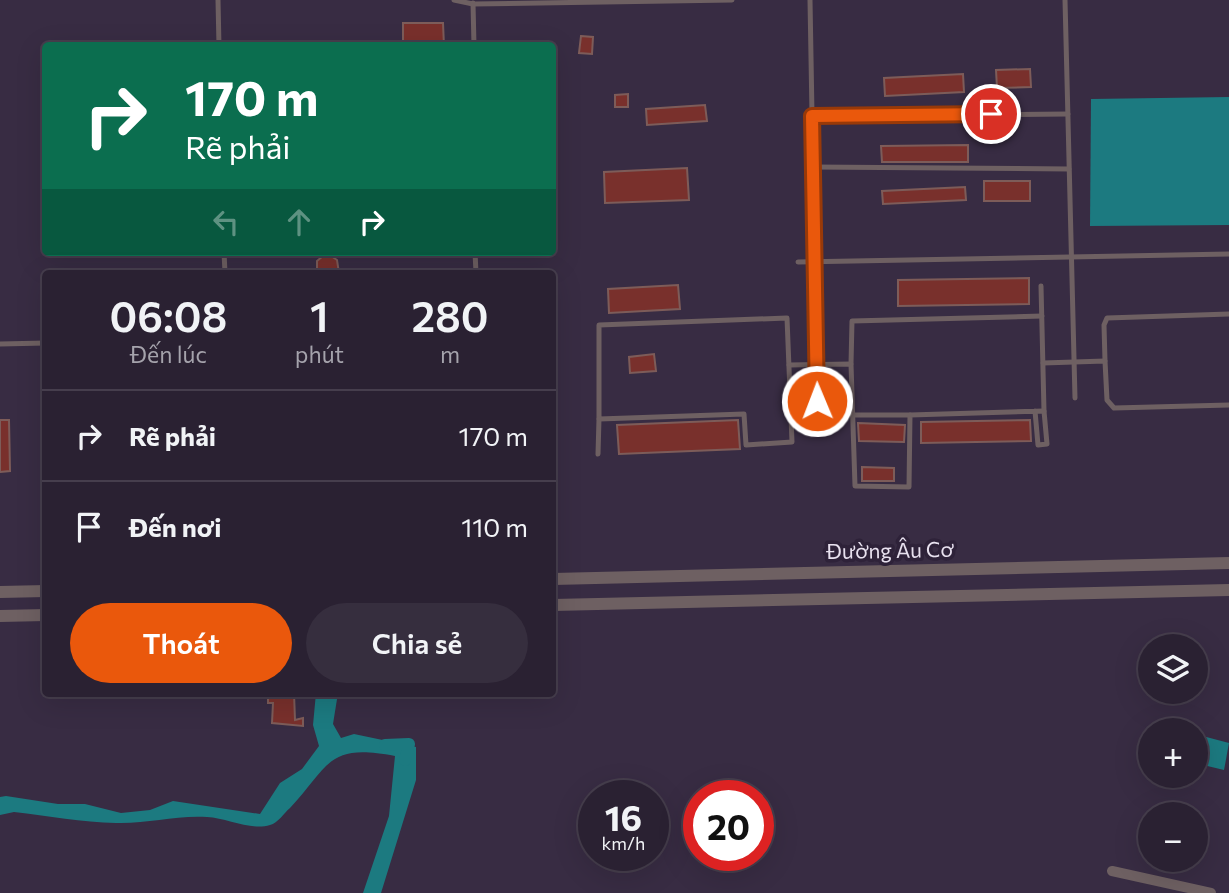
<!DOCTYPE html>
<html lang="vi">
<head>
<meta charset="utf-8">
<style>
  :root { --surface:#2a2132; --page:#362e3e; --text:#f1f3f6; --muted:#a5a3ac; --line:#463e4d; --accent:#ea580c }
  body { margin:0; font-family:Commissioner,sans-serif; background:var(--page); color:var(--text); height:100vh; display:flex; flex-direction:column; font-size:26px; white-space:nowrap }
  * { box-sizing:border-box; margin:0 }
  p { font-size:23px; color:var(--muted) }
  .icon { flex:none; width:38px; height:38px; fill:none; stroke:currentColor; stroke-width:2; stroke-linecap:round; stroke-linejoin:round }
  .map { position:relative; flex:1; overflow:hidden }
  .side { position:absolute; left:42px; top:270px; width:514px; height:427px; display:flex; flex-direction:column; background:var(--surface); border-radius:7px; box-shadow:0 7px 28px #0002,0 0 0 2px var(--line) }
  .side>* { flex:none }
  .top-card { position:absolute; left:42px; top:42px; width:514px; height:214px; border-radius:7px; box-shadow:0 7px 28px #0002,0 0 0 2px var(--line); background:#0b6e4f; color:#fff; overflow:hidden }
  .tools { position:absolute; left:1138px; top:634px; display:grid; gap:14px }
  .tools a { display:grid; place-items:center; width:70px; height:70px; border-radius:50%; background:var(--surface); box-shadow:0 7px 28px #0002,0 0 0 2px var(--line); font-size:35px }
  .speed { position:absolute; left:578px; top:780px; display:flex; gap:14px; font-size:35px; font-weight:700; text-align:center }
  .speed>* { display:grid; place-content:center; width:91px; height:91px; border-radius:50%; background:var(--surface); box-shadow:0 7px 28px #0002,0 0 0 2px var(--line); line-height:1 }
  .speed small { font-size:18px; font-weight:400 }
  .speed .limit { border:10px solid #d22; background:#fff; color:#111 }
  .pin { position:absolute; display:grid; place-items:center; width:60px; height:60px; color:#fff; margin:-30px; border:4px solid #fff; border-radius:50%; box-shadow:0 2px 7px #0007 }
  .me { position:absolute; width:77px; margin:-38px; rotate:359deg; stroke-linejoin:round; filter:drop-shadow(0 0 5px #0008) }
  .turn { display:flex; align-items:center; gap:24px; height:147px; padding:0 28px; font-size:32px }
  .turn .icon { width:91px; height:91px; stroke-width:2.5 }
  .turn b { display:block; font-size:49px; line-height:60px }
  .lanes { display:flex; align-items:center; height:66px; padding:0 28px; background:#0003; justify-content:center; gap:35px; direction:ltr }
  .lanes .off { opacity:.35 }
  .eta { display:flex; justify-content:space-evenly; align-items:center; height:119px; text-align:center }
  .eta b { font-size:42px; font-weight:600; line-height:49px }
  .button { display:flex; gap:14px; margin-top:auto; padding:14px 28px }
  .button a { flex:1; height:80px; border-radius:42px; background:var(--accent); color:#fff; font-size:28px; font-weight:600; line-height:80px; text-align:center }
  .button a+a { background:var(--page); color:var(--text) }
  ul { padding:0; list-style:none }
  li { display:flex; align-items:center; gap:21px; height:91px; padding:0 28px; border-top:2px solid var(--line) }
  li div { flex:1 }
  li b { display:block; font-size:26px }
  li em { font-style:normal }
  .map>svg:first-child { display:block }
  .water { fill:#1c7a80 }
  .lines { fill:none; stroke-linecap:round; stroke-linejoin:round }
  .canal { stroke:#1c7a80; stroke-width:12 }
  .building { fill:#79302c; stroke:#7d5c59; stroke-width:2 }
  .service { stroke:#6e6062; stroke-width:5 }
  .minor { stroke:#6e6062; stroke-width:10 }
  .tertiary { stroke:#6e6062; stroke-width:12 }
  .route-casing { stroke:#983908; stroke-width:18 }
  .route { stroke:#ea580c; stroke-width:12 }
  .labels { text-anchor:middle; stroke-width:7; stroke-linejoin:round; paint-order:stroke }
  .street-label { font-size:21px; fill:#e8e1ef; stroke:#2e2239 }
</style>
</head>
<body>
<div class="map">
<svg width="1229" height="893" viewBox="0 0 1229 893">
  <rect width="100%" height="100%" fill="#382c43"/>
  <g class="water">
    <polygon points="1229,97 1229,225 1090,226 1091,99"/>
    <path d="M316,693H338L333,724L341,738L354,734L416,747V780L381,893H363L389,816L395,756C327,743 330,765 290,808C284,813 278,823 270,825C251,831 227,818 207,817C176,815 147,824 116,823C82,822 48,816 14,812L0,815V797L6,796L58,804H85L121,813L150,810L173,801L260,814L280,783L302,769L319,746L313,725Z"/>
    <polygon points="1195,734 1229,743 1224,770 1195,763"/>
  </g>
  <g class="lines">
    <polyline class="canal" points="385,745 409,744 405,760"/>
  </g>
  <g class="building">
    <polygon points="403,23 443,23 444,46 403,46"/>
    <polygon points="581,36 593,37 592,54 579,53"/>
    <polygon points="1030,69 1031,87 997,88 996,70"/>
    <polygon points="963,74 964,92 885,96 884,78"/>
    <polygon points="628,94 628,107 615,107 615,95"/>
    <polygon points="705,105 707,121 647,125 646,109"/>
    <polygon points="968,145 968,162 882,162 881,146"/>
    <polygon points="687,168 689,200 605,203 604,172"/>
    <rect x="984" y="181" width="46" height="20"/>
    <polygon points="965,187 966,200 883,204 882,191"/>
    <polygon points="323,256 331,256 337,260 339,273 317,273 317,261"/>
    <polygon points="1029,278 1029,304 898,306 898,280"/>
    <polygon points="678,285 680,309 609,313 608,289"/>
    <polygon points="654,354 656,371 630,373 629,357"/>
    <polygon points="0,420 9,420 10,471 0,472"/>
    <polygon points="738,420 740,449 619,454 617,425"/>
    <polygon points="1030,420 1031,441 921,443 921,422"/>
    <polygon points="858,423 905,425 904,442 859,441"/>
    <polygon points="862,467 894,468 894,481 862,481"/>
    <polygon points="268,693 294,693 295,720 303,718 303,726 272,723 273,703 268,703"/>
  </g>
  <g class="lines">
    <g class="service">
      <polyline points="218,0 219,46"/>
      <polyline points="454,0 473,4 732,0"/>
      <polyline points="810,0 817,401"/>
      <polyline points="1065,0 1075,398"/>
      <polyline points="473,3 474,46"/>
      <polyline points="812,116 1068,114"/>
      <polyline points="813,167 1069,169"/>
      <polyline points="224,252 225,273"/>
      <polyline points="475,252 476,273"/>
      <polyline points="798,262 1229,254"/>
      <polyline points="1041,286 1044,411"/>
      <polygon points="787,318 792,442 746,445 744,414 599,419 599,325"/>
      <polyline points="0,344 46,343"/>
      <polyline points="1105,361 1104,325 1107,318 1229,314"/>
      <polyline points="1043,363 1105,361 1107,400 1114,408 1229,405"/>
      <polyline points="851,364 852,321 1042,316"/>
      <polyline points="789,365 851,364 855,486 909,487 910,415 1044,411 1047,444 1038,445 1035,411"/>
      <polyline points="853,415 910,415"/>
      <polyline points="598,454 599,419"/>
    </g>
    <polyline class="minor" points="1112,871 1211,893"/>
    <g class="tertiary">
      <polyline points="553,579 1229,563"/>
      <polyline points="0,592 46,591"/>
      <polyline points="553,605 1229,590"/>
      <polyline points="0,616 46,615"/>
    </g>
  </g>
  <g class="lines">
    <g class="route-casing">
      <polyline id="route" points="817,401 812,116 991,114"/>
    </g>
    <use href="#route" class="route"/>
  </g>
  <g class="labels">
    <g class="street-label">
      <text transform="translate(890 551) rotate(-1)" y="7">Đường Âu Cơ</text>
    </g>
  </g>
</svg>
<div class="tools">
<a><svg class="icon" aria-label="layers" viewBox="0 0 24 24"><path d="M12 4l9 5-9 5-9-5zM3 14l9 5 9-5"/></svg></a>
<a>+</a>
<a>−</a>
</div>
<div class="speed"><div>16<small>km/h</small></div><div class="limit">20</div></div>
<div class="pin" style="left:991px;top:114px;background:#d93025"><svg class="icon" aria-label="arrive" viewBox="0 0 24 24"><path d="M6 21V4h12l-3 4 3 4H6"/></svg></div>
<svg class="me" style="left:817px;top:401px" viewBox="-20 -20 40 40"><circle r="17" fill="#ea580c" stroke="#fff" stroke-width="3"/><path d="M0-11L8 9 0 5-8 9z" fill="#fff"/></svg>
<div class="top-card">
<div class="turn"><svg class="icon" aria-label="right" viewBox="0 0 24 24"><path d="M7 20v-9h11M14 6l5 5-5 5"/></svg><div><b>170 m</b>Rẽ phải</div></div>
<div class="lanes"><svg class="icon off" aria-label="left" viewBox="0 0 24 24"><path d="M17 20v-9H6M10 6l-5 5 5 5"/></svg><svg class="icon off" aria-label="ahead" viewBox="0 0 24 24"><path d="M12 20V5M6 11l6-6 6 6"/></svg><svg class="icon" aria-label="right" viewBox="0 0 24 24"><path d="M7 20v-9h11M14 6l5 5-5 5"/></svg></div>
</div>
<section class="side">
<div class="eta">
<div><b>06:08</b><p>Đến lúc</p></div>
<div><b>1</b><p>phút</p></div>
<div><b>280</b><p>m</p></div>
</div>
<ul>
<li><svg class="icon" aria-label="right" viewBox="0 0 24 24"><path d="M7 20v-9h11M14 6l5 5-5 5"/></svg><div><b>Rẽ phải</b></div><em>170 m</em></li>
<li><svg class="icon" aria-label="arrive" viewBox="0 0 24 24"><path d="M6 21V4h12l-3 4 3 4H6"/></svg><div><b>Đến nơi</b></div><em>110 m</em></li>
</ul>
<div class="button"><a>Thoát</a><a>Chia sẻ</a></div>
</section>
</div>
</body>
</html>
